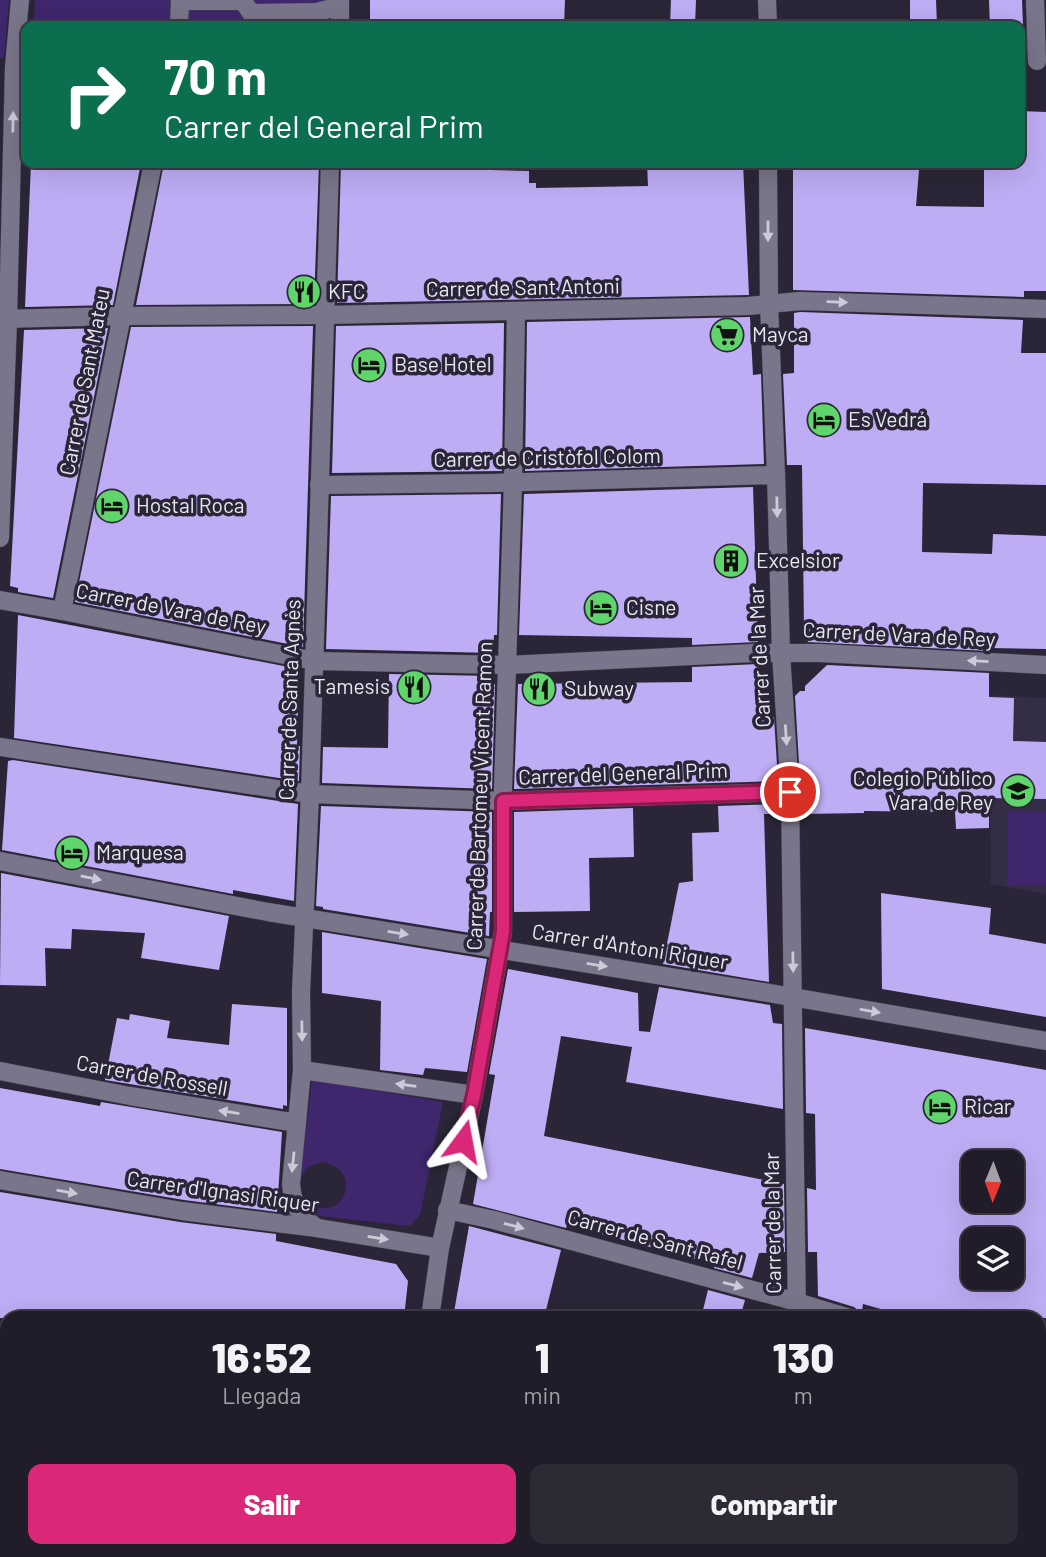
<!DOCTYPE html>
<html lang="es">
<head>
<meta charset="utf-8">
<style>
  :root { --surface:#201c29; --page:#2d2935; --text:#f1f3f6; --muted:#a2a1a8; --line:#3d3a46; --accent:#db2777 }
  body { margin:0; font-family:Barlow,sans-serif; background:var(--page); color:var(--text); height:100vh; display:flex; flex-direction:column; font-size:26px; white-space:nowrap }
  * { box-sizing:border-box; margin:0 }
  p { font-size:23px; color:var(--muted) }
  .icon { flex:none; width:38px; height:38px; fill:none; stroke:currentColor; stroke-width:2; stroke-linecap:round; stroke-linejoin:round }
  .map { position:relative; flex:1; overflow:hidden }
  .panel { position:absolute; left:0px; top:1311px; width:1046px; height:247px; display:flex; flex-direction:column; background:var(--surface); border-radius:21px 21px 0 0; box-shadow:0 7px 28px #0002,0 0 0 2px var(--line) }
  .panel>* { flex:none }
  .banner { position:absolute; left:21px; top:21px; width:1004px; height:147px; border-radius:14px; box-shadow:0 7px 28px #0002,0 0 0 2px var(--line); background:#0b6e4f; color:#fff; overflow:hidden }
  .needle { width:46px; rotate:181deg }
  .buttons { position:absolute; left:961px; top:1150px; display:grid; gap:14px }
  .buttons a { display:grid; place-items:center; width:63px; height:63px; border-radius:14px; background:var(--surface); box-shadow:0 7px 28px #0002,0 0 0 2px var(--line); font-size:35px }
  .pin { position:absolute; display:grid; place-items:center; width:60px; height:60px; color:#fff; margin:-30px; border:4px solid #fff; border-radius:50%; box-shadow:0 2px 7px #0007 }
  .me { position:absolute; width:77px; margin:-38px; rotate:13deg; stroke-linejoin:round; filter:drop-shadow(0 0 5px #0008) }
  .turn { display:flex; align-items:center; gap:24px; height:147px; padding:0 28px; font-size:32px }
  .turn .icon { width:91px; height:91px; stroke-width:2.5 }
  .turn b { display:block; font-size:49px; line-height:60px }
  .eta { display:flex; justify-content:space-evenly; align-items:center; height:119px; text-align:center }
  .eta b { font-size:42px; font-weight:800; line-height:49px }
  .action { display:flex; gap:14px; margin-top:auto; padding:14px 28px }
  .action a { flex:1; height:80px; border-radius:14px; background:var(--accent); color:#fff; font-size:28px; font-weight:800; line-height:80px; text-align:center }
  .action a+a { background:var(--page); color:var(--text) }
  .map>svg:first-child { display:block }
  .built { fill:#332e45 }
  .green { fill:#3f266d; fill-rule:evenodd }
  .water { fill:#180039; stroke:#564570; stroke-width:2 }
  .building { fill:#beacf4; fill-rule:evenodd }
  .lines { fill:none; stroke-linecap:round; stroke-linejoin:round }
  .street-casing { stroke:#454251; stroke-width:19 }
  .street { stroke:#79758a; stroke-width:18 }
  .oneway { fill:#cccad7 }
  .route-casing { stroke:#8e194d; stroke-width:18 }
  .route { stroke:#db2777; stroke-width:12 }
  .labels { text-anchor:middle; stroke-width:7; stroke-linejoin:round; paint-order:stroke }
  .street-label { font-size:21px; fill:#e8e6f1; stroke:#2a2637 }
  .poi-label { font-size:21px; fill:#e8e6f1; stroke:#2a2637; text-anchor:start }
</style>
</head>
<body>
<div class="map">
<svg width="1046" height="1557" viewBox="0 0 1046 1557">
  <rect width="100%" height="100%" fill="#2a2637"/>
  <polygon class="built" points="989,695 1046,698 1046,894 991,884"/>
  <g class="green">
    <polygon points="0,0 9,0 4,58 0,58"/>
    <polygon points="35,0 327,0 326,26 34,26"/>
    <polygon points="1008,811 1046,812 1046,886 1007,885"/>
    <path d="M312,1080L443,1102L420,1215L410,1226L319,1216C305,1207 301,1201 299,1185ZM322,1162C361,1168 348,1217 316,1207C311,1206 306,1202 303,1198C293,1181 305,1165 322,1162Z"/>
    <polygon points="465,1550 732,1551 730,1557 464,1557"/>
  </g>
  <polygon class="water" points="511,1551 511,1550 636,1551 632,1557 519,1557 510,1553"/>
  <g class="building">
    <polygon points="370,0 565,0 564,26 486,26 370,22"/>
    <polygon points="671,0 696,0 695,26 670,26"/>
    <polygon points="910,0 936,0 937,26 910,26"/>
    <polygon points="989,0 1022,0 1023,26 990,26"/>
    <polygon points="1020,111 1046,112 1046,291 1024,291 1024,297 793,290 793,163 888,163 888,170 919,170 916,206 984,207 984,163 1020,163"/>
    <polygon points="31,163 141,163 113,305 25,307"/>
    <polygon points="164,163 319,163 314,304 136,305"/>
    <polygon points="341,163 449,163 448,169 529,171 529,183 536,183 536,188 648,186 647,163 743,163 749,295 337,303"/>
    <polygon points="800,312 1023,320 1021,353 1046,353 1046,485 923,483 922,552 992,554 993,534 1046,536 1046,649 989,648 989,651 808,642 804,628 802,465 787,465 783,374 794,373 794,313"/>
    <polygon points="750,317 753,375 761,374 764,464 525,471 527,322"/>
    <polygon points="504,323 502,471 332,473 336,326"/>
    <polygon points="313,326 303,647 75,602 131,327"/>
    <polygon points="108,328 53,598 18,592 18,588 10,586 24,330"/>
    <polygon points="753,487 758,642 692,645 692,638 519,635 524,494"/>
    <polygon points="501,494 497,635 494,635 493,653 326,649 331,496"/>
    <polygon points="18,615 299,669 297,746 300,746 299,781 14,738"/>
    <polygon points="759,664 760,692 764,692 764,727 774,717 778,781 514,789 518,684 692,682 692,667"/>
    <polygon points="827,665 989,673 989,697 1014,698 1013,741 1046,742 1046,799 989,798 989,828 956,829 955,812 864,811 864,813 802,814 795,696 800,691 805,691 805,686"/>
    <polygon points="389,674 492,676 492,684 495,684 492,789 322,783 323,747 388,748"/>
    <polygon points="13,760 298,804 294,901 233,890 233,894 2,850 8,761"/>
    <polygon points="779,804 779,814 764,814 769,982 663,964 679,883 693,881 692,833 719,832 718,806"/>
    <polygon points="321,806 492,812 492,912 490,912 489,936 323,909 323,907 316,906"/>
    <polygon points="633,808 634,857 589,858 590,911 514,912 514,812"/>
    <polygon points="1,873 229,916 219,970 141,958 145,933 72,929 71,949 45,948 46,986 0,985"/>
    <polygon points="881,893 991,908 989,934 1046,944 1046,1017 882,989"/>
    <polygon points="322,932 487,959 467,1072 425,1068 423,1075 380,1070 381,1001 322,993"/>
    <polygon points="508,969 638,993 639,1031 650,1032 659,987 770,1005 773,1023 782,1024 783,1109 626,1082 632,1047 561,1036 544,1136 784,1184 785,1252 759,1253 752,1278 714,1268 714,1264 567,1225 566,1228 473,1204 495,1075 489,1074"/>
    <polygon points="232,1004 287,1008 287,1106 283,1105 283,1109 105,1080 117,1018 129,1020 130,1014 170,1021 167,1038 229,1045"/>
    <path d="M805,1028L1046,1070V1318H913L863,1304L861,1318L859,1311L854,1307L818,1296L817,1252H808L807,1188L816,1190L815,1114L806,1113ZM973,1162H1012V1200H973ZM973,1239H1012V1278H973Z"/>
    <polygon points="0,1088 100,1106 101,1102 282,1132 277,1212 184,1200 0,1169"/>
    <polygon points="0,1192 180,1222 276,1234 276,1241 396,1264 408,1281 404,1318 0,1318"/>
    <polygon points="469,1226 561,1250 544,1318 453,1318"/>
    <polygon points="708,1290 745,1300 740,1318 701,1318"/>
  </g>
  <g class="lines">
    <g class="street-casing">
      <g id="street">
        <polyline points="340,0 340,26"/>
        <polyline points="767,0 768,26"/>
        <polyline points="1035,0 1037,61"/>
        <polyline points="180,1 243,1 251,13 317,12 340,6"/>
        <polyline points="179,26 180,0"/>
        <polyline points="768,163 769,303 776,475 781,653 790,792 797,1318"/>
        <polyline points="0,319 121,316 324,315 748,306 800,301 1046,309"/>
        <polyline points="319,485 493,483 776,475"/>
        <polyline points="0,538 8,319 14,67 20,0"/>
        <polyline points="0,600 62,611 315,661 506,665 753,653 820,653 1046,665"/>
        <polyline points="62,611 153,163"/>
        <polyline points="0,747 310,794 503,801 790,792"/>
        <polyline points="0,861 268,912 763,992 1046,1041"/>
        <polyline points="302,1070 474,1095"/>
        <polyline points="0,1071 130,1096 297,1123"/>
        <polyline points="0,1180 182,1211 317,1228 440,1248"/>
        <polyline points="447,1210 494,1220 797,1302 850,1318"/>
        <path d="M317,1228C299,1215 293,1207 291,1184L302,1070L301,992L310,794L330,163"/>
        <polyline points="430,1318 440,1248 474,1095 503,932 503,789 513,483 516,311"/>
        <polyline points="1040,1375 1046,1377"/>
        <polyline points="0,1376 7,1380"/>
        <polyline points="330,1550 342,1557"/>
        <polyline points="396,1557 397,1550"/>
        <polyline points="751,1557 752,1550"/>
      </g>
    </g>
    <use href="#street" class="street"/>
  </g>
  <defs><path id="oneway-solid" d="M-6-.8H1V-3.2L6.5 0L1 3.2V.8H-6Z" transform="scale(1.75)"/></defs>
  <g class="oneway">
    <use href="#oneway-solid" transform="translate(13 122) rotate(-89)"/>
    <use href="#oneway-solid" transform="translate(768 231) rotate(90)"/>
    <use href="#oneway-solid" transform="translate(837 302) rotate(2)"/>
    <use href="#oneway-solid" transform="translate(777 507) rotate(89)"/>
    <use href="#oneway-solid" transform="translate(978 661) rotate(-177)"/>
    <use href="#oneway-solid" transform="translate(786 735) rotate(86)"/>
    <use href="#oneway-solid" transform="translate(91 878) rotate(11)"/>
    <use href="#oneway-solid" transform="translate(398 933) rotate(9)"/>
    <use href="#oneway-solid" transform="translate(793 962) rotate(89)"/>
    <use href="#oneway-solid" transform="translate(597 965) rotate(9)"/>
    <use href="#oneway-solid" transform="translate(870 1011) rotate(10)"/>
    <use href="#oneway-solid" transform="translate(302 1031) rotate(89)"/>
    <use href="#oneway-solid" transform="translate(406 1085) rotate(-172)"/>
    <use href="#oneway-solid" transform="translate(229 1112) rotate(-171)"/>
    <use href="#oneway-solid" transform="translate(293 1162) rotate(96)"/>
    <use href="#oneway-solid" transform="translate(67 1192) rotate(10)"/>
    <use href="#oneway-solid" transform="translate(514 1226) rotate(15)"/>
    <use href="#oneway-solid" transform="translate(378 1238) rotate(9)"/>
    <use href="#oneway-solid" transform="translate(733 1285) rotate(15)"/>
  </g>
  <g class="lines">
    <g class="route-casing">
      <polyline id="route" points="463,1141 474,1095 503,932 503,801 790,792"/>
    </g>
    <use href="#route" class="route"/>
  </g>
  <defs>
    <g id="restaurant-disc" transform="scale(1.75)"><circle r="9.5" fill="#60d56b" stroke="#2a2637"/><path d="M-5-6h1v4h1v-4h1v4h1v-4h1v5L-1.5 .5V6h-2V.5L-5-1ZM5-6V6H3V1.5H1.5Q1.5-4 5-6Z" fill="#111"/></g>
    <g id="supermarket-disc" transform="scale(1.75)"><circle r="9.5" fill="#60d56b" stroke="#2a2637"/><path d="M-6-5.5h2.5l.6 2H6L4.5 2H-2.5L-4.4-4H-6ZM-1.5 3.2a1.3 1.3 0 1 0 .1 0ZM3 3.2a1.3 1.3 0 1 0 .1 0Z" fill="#111"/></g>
    <g id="hotel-disc" transform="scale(1.75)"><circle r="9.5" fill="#60d56b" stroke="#2a2637"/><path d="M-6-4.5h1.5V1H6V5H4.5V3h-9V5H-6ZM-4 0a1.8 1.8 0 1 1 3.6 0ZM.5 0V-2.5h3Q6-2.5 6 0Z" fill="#111"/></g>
    <g id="building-disc" transform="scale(1.75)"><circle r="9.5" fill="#60d56b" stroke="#2a2637"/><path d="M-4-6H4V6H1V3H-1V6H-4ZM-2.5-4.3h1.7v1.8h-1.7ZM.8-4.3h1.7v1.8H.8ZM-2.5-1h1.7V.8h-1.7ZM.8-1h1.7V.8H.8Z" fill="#111"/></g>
    <g id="school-disc" transform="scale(1.75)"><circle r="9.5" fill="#60d56b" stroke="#2a2637"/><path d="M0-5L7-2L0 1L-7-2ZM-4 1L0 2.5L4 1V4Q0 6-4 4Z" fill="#111"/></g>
  </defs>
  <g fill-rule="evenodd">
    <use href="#restaurant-disc" x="304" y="292"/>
    <use href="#supermarket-disc" x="727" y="335"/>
    <use href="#hotel-disc" x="369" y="365"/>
    <use href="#hotel-disc" x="824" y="420"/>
    <use href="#hotel-disc" x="112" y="506"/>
    <use href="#building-disc" x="731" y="561"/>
    <use href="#hotel-disc" x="601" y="608"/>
    <use href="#restaurant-disc" x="414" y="687"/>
    <use href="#restaurant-disc" x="539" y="689"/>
    <use href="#school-disc" x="1018" y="791"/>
    <use href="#hotel-disc" x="72" y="853"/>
    <use href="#hotel-disc" x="940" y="1107"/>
  </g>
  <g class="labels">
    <g class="street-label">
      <text transform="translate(523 288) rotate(-1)" y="7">Carrer de Sant Antoni</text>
      <text transform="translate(85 382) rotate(-79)" y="7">Carrer de Sant Mateu</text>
      <text transform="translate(547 458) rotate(-1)" y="7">Carrer de Cristòfol Colom</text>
      <text transform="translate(171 609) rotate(11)" y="7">Carrer de Vara de Rey</text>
      <text transform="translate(899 635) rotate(3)" y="7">Carrer de Vara de Rey</text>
      <text transform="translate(760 657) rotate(-93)" y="7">Carrer de la Mar</text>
      <text transform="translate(290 700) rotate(-88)" y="7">Carrer de Santa Agnès</text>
      <text transform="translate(623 774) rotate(-2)" y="7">Carrer del General Prim</text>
      <text transform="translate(480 796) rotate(-88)" y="7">Carrer de Bartomeu Vicent Ramon</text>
      <text transform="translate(630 947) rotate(9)" y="7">Carrer d'Antoni Riquer</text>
      <text transform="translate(152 1076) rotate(10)" y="7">Carrer de Rossell</text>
      <text transform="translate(223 1192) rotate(8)" y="7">Carrer d'Ignasi Riquer</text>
      <text transform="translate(773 1223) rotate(-91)" y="7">Carrer de la Mar</text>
      <text transform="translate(655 1240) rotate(15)" y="7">Carrer de Sant Rafel</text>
    </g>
    <g class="poi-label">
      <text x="328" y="299">KFC</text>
      <text x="752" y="342">Mayca</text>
      <text x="394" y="372">Base Hotel</text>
      <text x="848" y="427">Es Vedrá</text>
      <text x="136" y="513">Hostal Roca</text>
      <text x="756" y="568">Excelsior</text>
      <text x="626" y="615">Cisne</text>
      <text x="390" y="694" text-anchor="end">Tamesis</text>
      <text x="564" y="696">Subway</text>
      <text x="993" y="786" text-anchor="end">Colegio Público<tspan x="993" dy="24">Vara de Rey</tspan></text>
      <text x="96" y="860">Marquesa</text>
      <text x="964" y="1114">Ricar</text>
    </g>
  </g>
</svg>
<div class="buttons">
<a><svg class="needle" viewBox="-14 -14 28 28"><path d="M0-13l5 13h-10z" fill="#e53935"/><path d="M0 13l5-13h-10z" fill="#a2a1a8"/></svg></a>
<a><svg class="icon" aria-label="layers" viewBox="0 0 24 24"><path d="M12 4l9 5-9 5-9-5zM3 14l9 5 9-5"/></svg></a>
</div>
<div class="pin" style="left:790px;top:792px;background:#d93025"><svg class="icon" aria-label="arrive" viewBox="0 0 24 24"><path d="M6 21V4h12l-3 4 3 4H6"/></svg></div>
<svg class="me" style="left:463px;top:1141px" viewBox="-20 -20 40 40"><path d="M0-17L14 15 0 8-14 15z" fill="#db2777" stroke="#fff" stroke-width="4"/></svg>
<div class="banner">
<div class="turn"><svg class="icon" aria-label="right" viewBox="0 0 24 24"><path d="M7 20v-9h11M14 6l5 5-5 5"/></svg><div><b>70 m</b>Carrer del General Prim</div></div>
</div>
<section class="panel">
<div class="eta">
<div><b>16:52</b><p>Llegada</p></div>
<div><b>1</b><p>min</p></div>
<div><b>130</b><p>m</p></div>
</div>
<div class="action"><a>Salir</a><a>Compartir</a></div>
</section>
</div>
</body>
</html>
